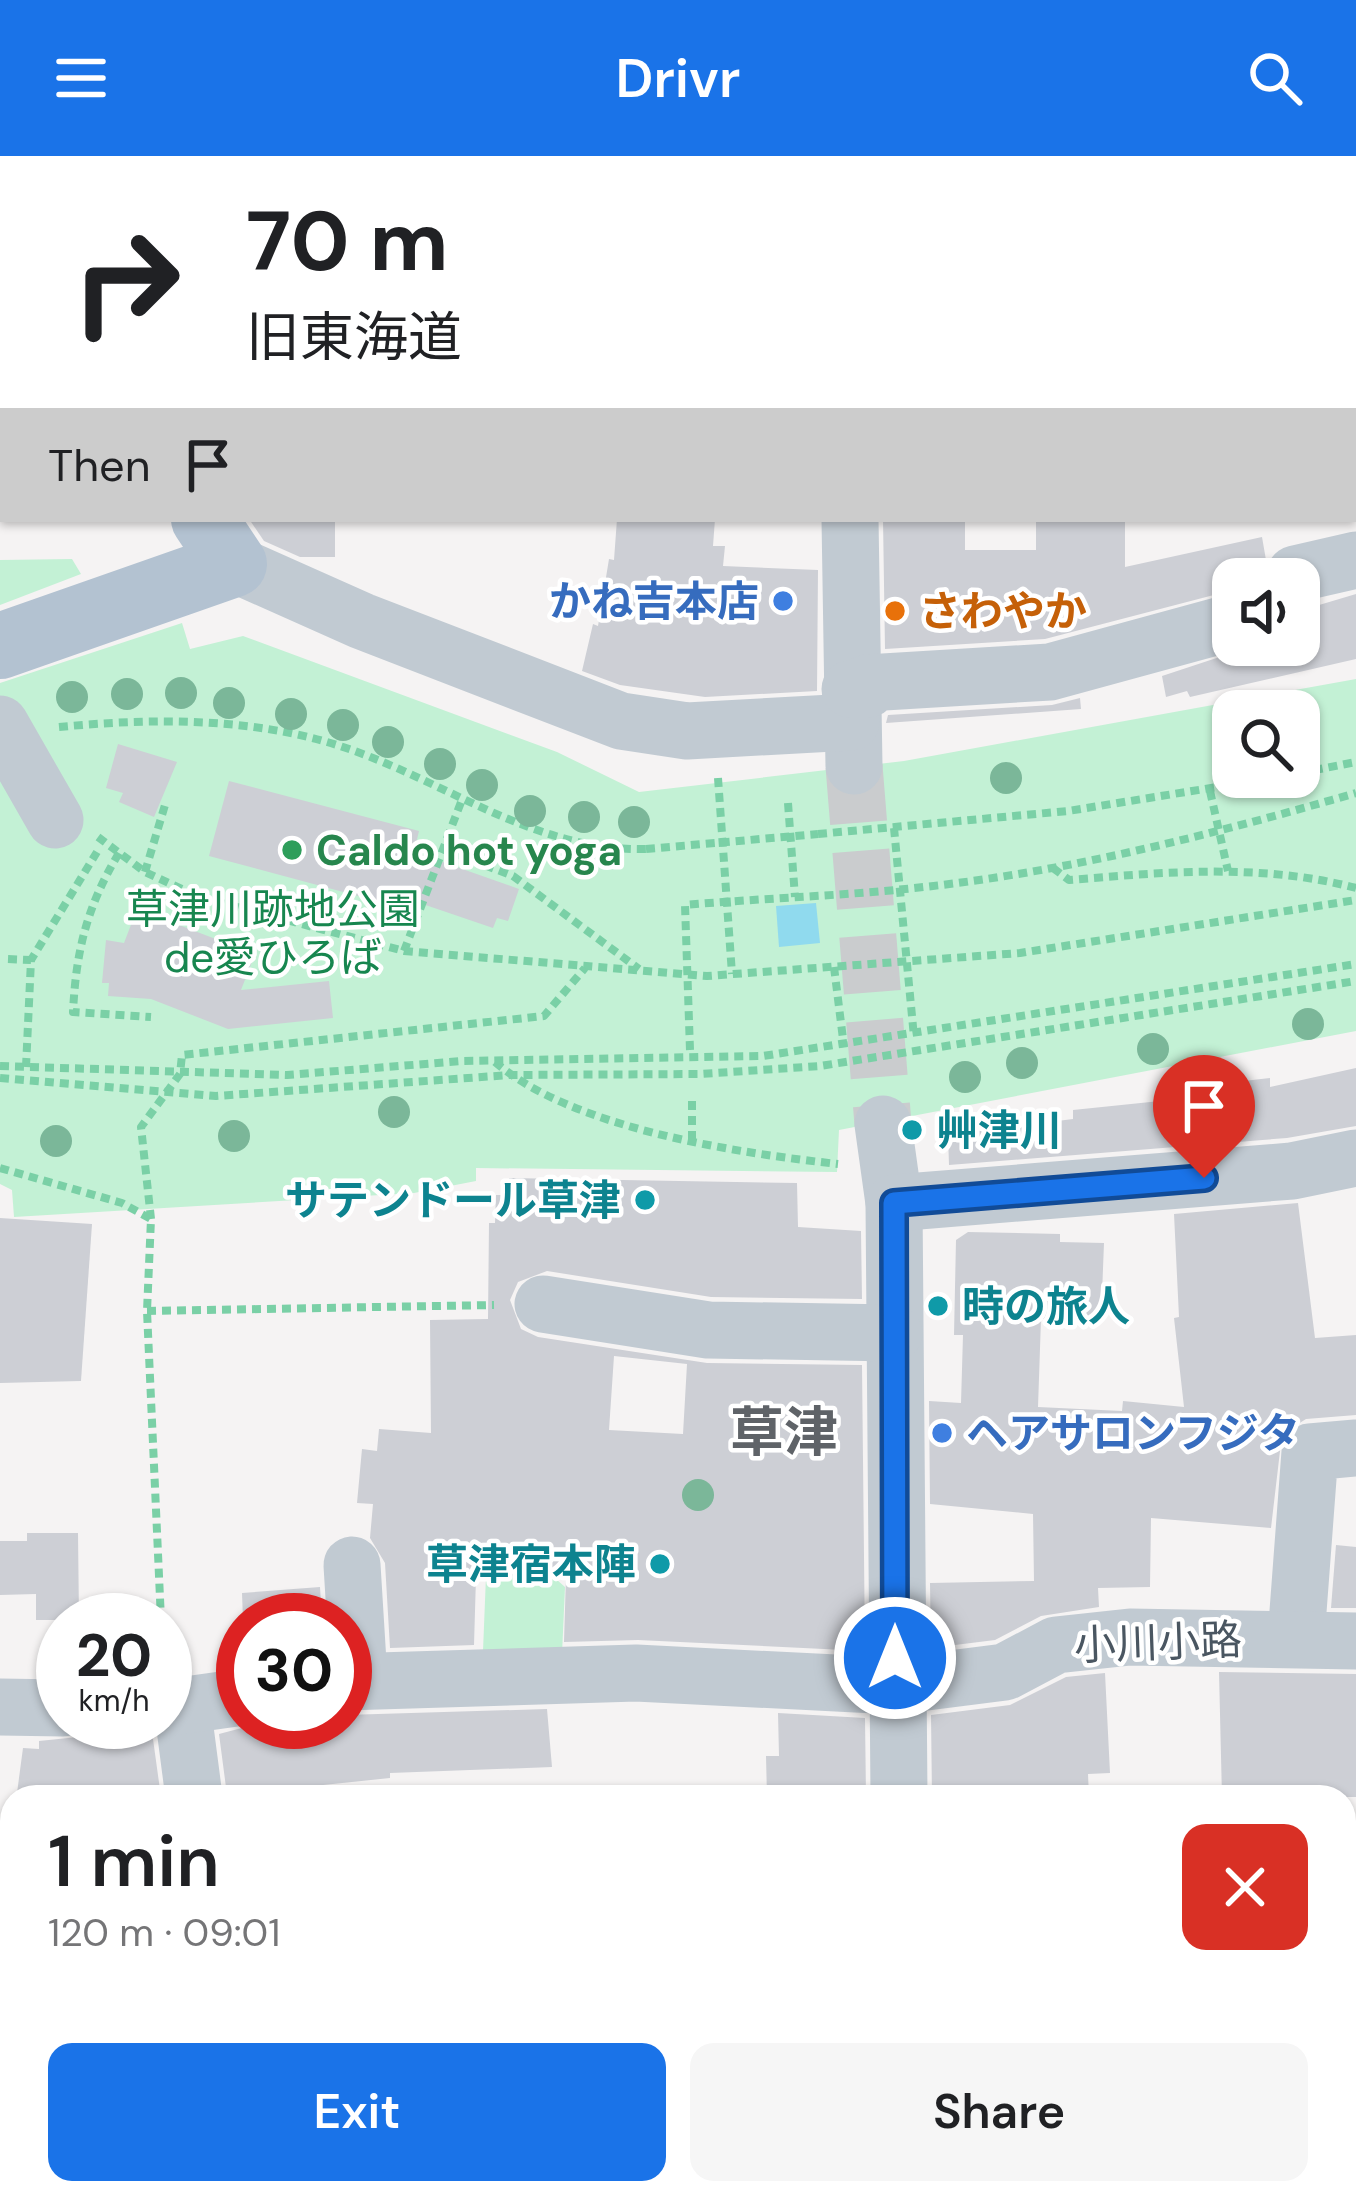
<!DOCTYPE html>
<html lang="en">
<head>
<meta charset="utf-8">
<style>
  :root { --surface:#fff; --page:#f6f6f6; --text:#202124; --muted:#757577; --accent:#1a73e8 }
  body { margin:0; font-family:"DM Sans","Noto Sans JP",sans-serif; background:var(--page); color:var(--text); height:100vh; display:flex; flex-direction:column; font-size:45px; white-space:nowrap }
  * { box-sizing:border-box; margin:0 }
  p { font-size:39px; color:var(--muted) }
  .icon { flex:none; width:66px; height:66px; fill:none; stroke:currentColor; stroke-width:2; stroke-linecap:round; stroke-linejoin:round }
  .map { position:relative; flex:1; overflow:hidden }
  .drawer { position:absolute; left:0px; top:1629px; width:1356px; height:420px; display:flex; flex-direction:column; background:var(--surface); border-radius:36px 36px 0 0; box-shadow:0 3px 9px #0004 }
  .drawer>* { flex:none }
  .hud { position:absolute; left:0px; top:0px; width:1356px; height:366px; box-shadow:0 3px 9px #0004; background:#fff; color:var(--text); overflow:hidden }
  .buttons { position:absolute; left:1212px; top:402px; display:grid; gap:24px }
  .buttons a { display:grid; place-items:center; width:108px; height:108px; border-radius:24px; background:var(--surface); box-shadow:0 3px 9px #0004; font-size:60px }
  .speed { position:absolute; left:36px; top:1437px; display:flex; gap:24px; font-size:60px; font-weight:700; text-align:center }
  .speed>* { display:grid; place-content:center; width:156px; height:156px; border-radius:50%; background:var(--surface); box-shadow:0 3px 9px #0004; line-height:1 }
  .speed small { font-size:30px; font-weight:400 }
  .speed .limit { border:18px solid #d22; background:#fff; color:#111 }
  .pin { position:absolute; display:grid; place-items:center; width:102px; height:102px; color:#fff; margin:-123px -51px; border-radius:50% 50% 50% 0; rotate:-45deg; box-shadow:0 0 12px #0007 }
  .pin .icon { rotate:45deg }
  .me { position:absolute; width:132px; margin:-66px; rotate:0deg; stroke-linejoin:round; filter:drop-shadow(0 0 9px #0008) }
  .turn { display:flex; align-items:center; gap:42px; height:252px; padding:0 48px; font-size:54px }
  .turn .icon { width:156px; height:156px; stroke-width:2.5 }
  .turn b { display:block; font-size:84px; line-height:102px }
  .then { display:flex; align-items:center; height:114px; padding:0 48px; background:#0003; gap:24px; font-size:45px }
  .round { display:grid; place-items:center; flex:none; width:126px; height:126px; border-radius:24px; background:var(--page) }
  .summary { display:flex; align-items:center; justify-content:space-between; height:204px; padding:0 48px }
  h1 { font-size:72px; font-weight:600; line-height:90px }
  .button { display:flex; gap:24px; margin-top:auto; padding:24px 48px }
  .button a { flex:1; height:138px; border-radius:24px; background:var(--accent); color:#fff; font-size:48px; font-weight:600; line-height:138px; text-align:center }
  .button a+a { background:var(--page); color:var(--text) }
  header { display:flex; justify-content:space-between; align-items:center; height:156px; padding:0 48px; background:var(--accent); color:#fff; font-size:54px; font-weight:600 }
  .map>svg:first-child { display:block }
  .green { fill:#c3f1d5; fill-rule:evenodd }
  .water { fill:#90daee }
  .building { fill:#cdcfd5; fill-rule:evenodd }
  .lines { fill:none; stroke-linecap:round; stroke-linejoin:round }
  .minor-tunnel { stroke:#caccce; stroke-width:57; stroke-dasharray:57 28; stroke-linecap:butt }
  .path { stroke:#7ad0a6; stroke-width:8; stroke-dasharray:9 6; stroke-linecap:butt }
  .minor { stroke:#c1cad2; stroke-width:57 }
  .major { stroke:#b3c2d1; stroke-width:66 }
  .path-bridge { stroke:#7ad0a6; stroke-width:8; stroke-dasharray:9 6; stroke-linecap:butt }
  .tree { fill:#7bb799 }
  .route-casing { stroke:#114b97; stroke-width:30 }
  .route { stroke:#1a73e8; stroke-width:21 }
  .shop-dot { fill:#3f7fe0; stroke:#fff; stroke-width:4.5 }
  .food-dot { fill:#e8710a; stroke:#fff; stroke-width:4.5 }
  .leisure-dot { fill:#2e9e5b; stroke:#fff; stroke-width:4.5 }
  .culture-dot { fill:#0f9aa8; stroke:#fff; stroke-width:4.5 }
  .labels { text-anchor:middle; stroke-width:9; stroke-linejoin:round; paint-order:stroke }
  .shop-label { font-size:42px; font-weight:bold; fill:#366cbe; stroke:#fff; text-anchor:end }
  .food-label { font-size:42px; font-weight:bold; fill:#c56008; stroke:#fff; text-anchor:start }
  .leisure-label { font-size:42px; font-weight:bold; fill:#27864d; stroke:#fff; text-anchor:start }
  .park-label { font-size:42px; fill:#17864f; stroke:#fff }
  .culture-label { font-size:42px; font-weight:bold; fill:#0d838f; stroke:#fff; text-anchor:start }
  .street-label { font-size:42px; fill:#4a5661; stroke:#fff }
  .district-label { font-size:54px; font-weight:bold; fill:#5f6368; stroke:#fff }
</style>
</head>
<body>
<header><svg class="icon" aria-label="menu" viewBox="0 0 24 24"><path d="M4 6h16M4 12h16M4 18h16"/></svg>Drivr<svg class="icon" aria-label="search" viewBox="0 0 24 24"><circle cx="10" cy="10" r="6"/><path d="M15 15l6 6"/></svg></header>
<div class="map">
<svg width="1356" height="2049" viewBox="0 0 1356 2049">
  <rect width="100%" height="100%" fill="#f5f3f3"/>
  <g class="green">
    <polygon points="72,403 81,418 0,449 0,404"/>
    <path d="M182,467L190,493L243,480L557,596L639,636L904,605L1356,523V875L839,974L837,1016L476,1012V1025L414,1037L14,1061L12,1034L0,1028V527ZM1233,555H1299V621H1233Z"/>
    <polygon points="486,1420 556,1423 565,1431 562,1498 483,1495"/>
  </g>
  <polygon class="water" points="816,747 820,787 779,791 776,750"/>
  <g class="building">
    <polygon points="249,363 335,363 335,401 300,401 264,385"/>
    <polygon points="617,363 715,363 713,390 725,390 723,410 818,414 817,535 705,541 620,529 582,515 593,468 598,470 609,403 614,404"/>
    <polygon points="883,363 965,363 965,394 1036,394 1036,364 1125,363 1125,411 1262,381 1266,404 1263,423 1233,423 1233,434 1045,483 885,493"/>
    <polygon points="1356,438 1356,503 1190,541 1187,535 1166,541 1162,520 1256,489 1299,489 1299,455"/>
    <polygon points="1080,542 1081,553 886,567 888,559 1052,549"/>
    <polygon points="118,588 177,606 154,661 119,646 123,637 106,632"/>
    <polygon points="229,625 419,675 414,696 519,733 508,765 497,762 493,772 402,741 399,751 209,700"/>
    <polygon points="137,753 255,798 241,834 329,825 333,862 228,873 151,843 108,840 109,827 102,827 106,784 124,787"/>
    <polygon points="1356,912 1356,970 1287,982 949,1009 948,979 1073,963 1073,954 1218,939 1217,928 1270,922 1270,931"/>
    <path d="M509,1022L797,1027L798,1071L861,1075L862,1143L711,1141L547,1115L518,1126L510,1144L521,1173L538,1181L707,1207L862,1209L865,1495L638,1484L564,1486L566,1420L476,1421L474,1489L390,1492L385,1407L370,1382L373,1348L357,1347L362,1293L377,1295L379,1273L431,1277L430,1164L488,1163L489,1067H495L496,1039H509ZM614,1200L687,1208L683,1278L609,1274Z"/>
    <polygon points="1298,1047 1315,1182 1356,1179 1356,1259 1306,1263 1282,1278 1271,1372 1151,1362 1150,1431 1098,1432 1099,1451 1041,1460 995,1484 931,1492 930,1427 1034,1425 1033,1358 930,1348 929,1245 961,1247 963,1179 954,1179 956,1084 968,1076 1060,1078 1060,1086 1104,1087 1101,1164 1041,1163 1038,1251 1122,1255 1123,1245 1184,1251 1174,1162 1179,1161 1174,1058"/>
    <polygon points="0,1062 92,1068 81,1225 0,1227"/>
    <polygon points="27,1377 78,1377 79,1464 36,1464 36,1438 0,1439 0,1385 27,1385"/>
    <polygon points="1336,1389 1356,1391 1356,1452 1331,1452"/>
    <polygon points="320,1431 322,1464 243,1464 242,1437"/>
    <polygon points="1219,1516 1356,1518 1356,1641 1222,1641"/>
    <polygon points="1105,1517 1110,1617 1088,1618 1089,1641 932,1641 931,1559 1010,1549 1066,1521"/>
    <polygon points="547,1553 552,1611 390,1617 390,1622 227,1639 219,1578 264,1566 345,1566 345,1559"/>
    <polygon points="778,1557 865,1562 866,1641 767,1641 766,1600 779,1600"/>
    <polygon points="92,1566 137,1568 153,1583 161,1641 17,1637 23,1592 39,1593 39,1585 78,1581"/>
  </g>
  <g class="lines">
    <polyline class="minor-tunnel" points="854,610 883,968"/>
    <g class="path">
      <polyline points="466,0 466,3"/>
      <path d="M59,571C152,562 253,561 343,591C446,625 535,696 646,693"/>
      <polyline points="1299,617 1356,606"/>
      <polyline points="718,622 732,818"/>
      <polyline points="1210,635 1228,715"/>
      <polyline points="788,647 795,741"/>
      <polyline points="894,672 914,881"/>
      <polyline points="818,678 1068,655 1279,621"/>
      <polyline points="98,681 145,716 199,741 404,795 707,820 1020,797 1356,744"/>
      <polyline points="443,693 513,720 639,813"/>
      <path d="M119,697C87,750 76,795 73,856L151,861"/>
      <path d="M1053,712L1069,724C1166,716 1261,707 1356,732"/>
      <polyline points="145,716 165,649"/>
      <polyline points="404,795 463,641"/>
      <polyline points="8,803 31,804"/>
      <polyline points="834,811 844,891"/>
      <path d="M690,894L685,749C764,742 845,740 924,731C1071,715 1214,678 1356,637"/>
      <path d="M495,906C573,973 738,997 838,1008"/>
      <polyline points="0,910 287,919 462,905 763,900 1356,808"/>
      <polyline points="26,911 31,804 97,696"/>
      <polyline points="0,922 216,940 510,919 701,918 820,910 1356,825"/>
      <polyline points="692,945 692,986"/>
      <polyline points="0,1012 122,1047 151,1063 147,1155 161,1464"/>
      <polyline points="151,1063 141,971 180,918 182,899 544,860 585,812"/>
      <polyline points="147,1155 494,1149"/>
      <polyline points="0,1767 12,1766"/>
    </g>
    <g class="minor">
      <polyline points="840,0 840,3"/>
      <polyline points="1242,0 1243,3"/>
      <polyline points="0,53 3,53"/>
      <polyline points="1353,89 1356,90"/>
      <polyline points="1353,175 1356,191"/>
      <polyline points="850,363 854,610"/>
      <polyline points="234,408 362,465 621,565 687,575 851,566"/>
      <polyline points="1296,423 1295,418 1356,404"/>
      <polyline points="850,533 868,533 867,527 1050,516 1233,466"/>
      <polyline points="0,568 55,664"/>
      <polyline points="883,968 894,1047 899,1641"/>
      <polyline points="894,1047 1292,1015 1356,1002"/>
      <polyline points="543,1148 708,1174 894,1177"/>
      <polyline points="352,1409 359,1523"/>
      <polyline points="1296,1482 1310,1296 1356,1292"/>
      <polyline points="345,1526 636,1517 895,1530 1005,1516 1056,1489 1130,1481 1356,1485"/>
      <polyline points="182,1549 194,1641"/>
      <polyline points="0,1551 63,1552"/>
      <polyline points="165,1552 243,1541"/>
      <polyline points="1344,1954 1356,1953"/>
      <polyline points="217,2037 217,2049"/>
      <polyline points="908,2037 909,2049"/>
    </g>
    <g class="major">
      <polyline points="133,0 133,3"/>
      <polyline points="0,490 234,408 204,363"/>
    </g>
    <polyline class="path-bridge" points="646,693 818,678"/>
  </g>
  <g class="tree">
    <circle cx="181" cy="537" r="16"/>
    <circle cx="127" cy="538" r="16"/>
    <circle cx="72" cy="541" r="16"/>
    <circle cx="229" cy="547" r="16"/>
    <circle cx="291" cy="558" r="16"/>
    <circle cx="343" cy="569" r="16"/>
    <circle cx="388" cy="586" r="16"/>
    <circle cx="440" cy="608" r="16"/>
    <circle cx="1006" cy="622" r="16"/>
    <circle cx="482" cy="629" r="16"/>
    <circle cx="530" cy="655" r="16"/>
    <circle cx="584" cy="661" r="16"/>
    <circle cx="634" cy="666" r="16"/>
    <circle cx="1308" cy="868" r="16"/>
    <circle cx="1153" cy="893" r="16"/>
    <circle cx="1022" cy="907" r="16"/>
    <circle cx="965" cy="921" r="16"/>
    <circle cx="394" cy="956" r="16"/>
    <circle cx="234" cy="980" r="16"/>
    <circle cx="56" cy="985" r="16"/>
    <circle cx="698" cy="1339" r="16"/>
  </g>
  <g class="lines">
    <g class="route-casing">
      <polyline id="route" points="895,1502 894,1047 1204,1022"/>
    </g>
    <use href="#route" class="route"/>
  </g>
  <g class="shop-dot">
    <circle cx="783" cy="445" r="12"/>
    <circle cx="942" cy="1277" r="12"/>
  </g>
  <circle class="food-dot" cx="895" cy="455" r="12"/>
  <circle class="leisure-dot" cx="292" cy="694" r="12"/>
  <g class="culture-dot">
    <circle cx="912" cy="974" r="12"/>
    <circle cx="645" cy="1044" r="12"/>
    <circle cx="938" cy="1150" r="12"/>
    <circle cx="660" cy="1408" r="12"/>
  </g>
  <g class="labels">
    <g class="shop-label">
      <text x="759" y="460">かね吉本店</text>
      <text x="966" y="1292" text-anchor="start">ヘアサロンフジタ</text>
    </g>
    <g class="food-label">
      <text x="919" y="470">さわやか</text>
    </g>
    <g class="leisure-label">
      <text x="316" y="709">Caldo hot yoga</text>
    </g>
    <g class="park-label">
      <text x="273" y="768">草津川跡地公園<tspan x="273" dy="48">de愛ひろば</tspan></text>
    </g>
    <g class="culture-label">
      <text x="936" y="989">艸津川</text>
      <text x="621" y="1059" text-anchor="end">サテンドール草津</text>
      <text x="962" y="1165">時の旅人</text>
      <text x="636" y="1423" text-anchor="end">草津宿本陣</text>
    </g>
    <g class="street-label">
      <text transform="translate(1158 1486) rotate(-2)" y="15">小川小路</text>
    </g>
    <g class="district-label">
      <text x="784" y="1295">草津</text>
    </g>
  </g>
</svg>
<div class="buttons">
<a><svg class="icon" aria-label="sound" viewBox="0 0 24 24"><path d="M4 9h4l5-4v14l-5-4H4zM17 9q2 3 0 6"/></svg></a>
<a><svg class="icon" aria-label="search" viewBox="0 0 24 24"><circle cx="10" cy="10" r="6"/><path d="M15 15l6 6"/></svg></a>
</div>
<div class="speed"><div>20<small>km/h</small></div><div class="limit">30</div></div>
<div class="pin" style="left:1204px;top:1022px;background:#d93025"><svg class="icon" aria-label="arrive" viewBox="0 0 24 24"><path d="M6 21V4h12l-3 4 3 4H6"/></svg></div>
<svg class="me" style="left:895px;top:1502px" viewBox="-20 -20 40 40"><circle r="17" fill="#1a73e8" stroke="#fff" stroke-width="3"/><path d="M0-11L8 9 0 5-8 9z" fill="#fff"/></svg>
<div class="hud">
<div class="turn"><svg class="icon" aria-label="right" viewBox="0 0 24 24"><path d="M7 20v-9h11M14 6l5 5-5 5"/></svg><div><b>70 m</b>旧東海道</div></div>
<div class="then">Then<svg class="icon" aria-label="arrive" viewBox="0 0 24 24"><path d="M6 21V4h12l-3 4 3 4H6"/></svg></div>
</div>
<section class="drawer">
<div class="summary"><div><h1>1 min</h1><p>120 m · 09:01</p></div><a class="round" style="background:#d93025;color:#fff"><svg class="icon" aria-label="close" viewBox="0 0 24 24"><path d="M6 6l12 12M18 6L6 18"/></svg></a></div>
<div class="button"><a>Exit</a><a>Share</a></div>
</section>
</div>
</body>
</html>
